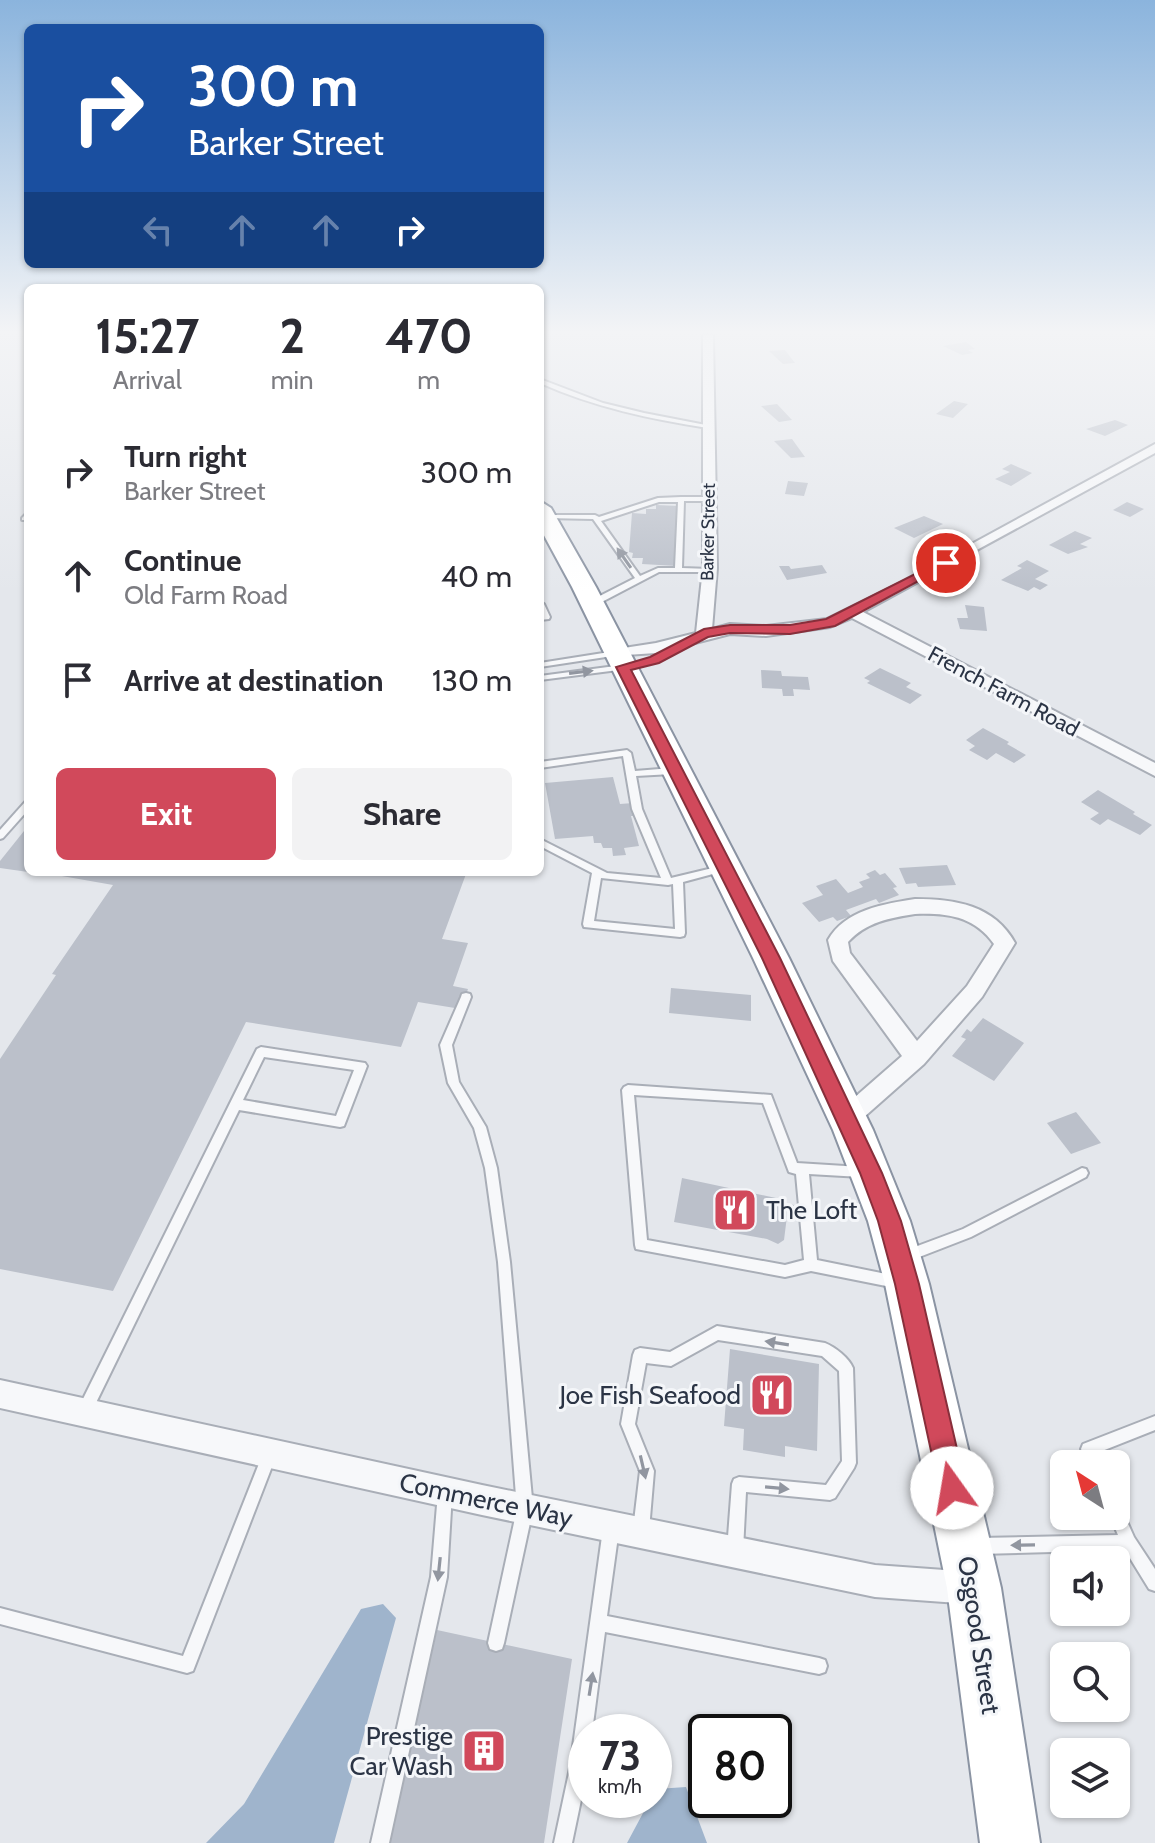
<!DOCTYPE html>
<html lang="en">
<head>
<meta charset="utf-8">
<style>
  :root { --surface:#fff; --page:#f2f2f3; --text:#2b2b33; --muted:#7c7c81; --accent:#d1495b }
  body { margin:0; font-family:Cabin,sans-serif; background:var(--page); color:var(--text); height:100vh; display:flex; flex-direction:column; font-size:30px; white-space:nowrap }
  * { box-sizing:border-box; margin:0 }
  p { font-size:26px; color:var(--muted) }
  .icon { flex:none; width:44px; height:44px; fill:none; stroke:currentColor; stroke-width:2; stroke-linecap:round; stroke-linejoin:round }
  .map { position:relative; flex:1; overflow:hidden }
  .drawer { position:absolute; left:24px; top:284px; width:520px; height:592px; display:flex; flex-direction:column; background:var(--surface); border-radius:12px; box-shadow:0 2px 6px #0004 }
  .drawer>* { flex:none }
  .banner { position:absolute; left:24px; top:24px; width:520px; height:244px; border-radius:12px; box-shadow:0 2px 6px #0004; background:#1a4fa0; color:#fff; overflow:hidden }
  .needle { width:52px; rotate:324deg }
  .fabs { position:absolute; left:1050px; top:1450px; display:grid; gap:16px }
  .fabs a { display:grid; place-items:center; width:80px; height:80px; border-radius:12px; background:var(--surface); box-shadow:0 2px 6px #0004; font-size:40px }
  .speed { position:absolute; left:568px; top:1714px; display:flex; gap:16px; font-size:40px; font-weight:700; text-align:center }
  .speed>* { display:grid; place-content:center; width:104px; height:104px; border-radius:50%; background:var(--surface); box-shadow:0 2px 6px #0004; line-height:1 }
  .speed small { font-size:20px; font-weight:400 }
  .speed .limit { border:4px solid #111; border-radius:12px; background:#fff; color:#111 }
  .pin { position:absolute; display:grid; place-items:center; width:68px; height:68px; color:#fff; margin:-34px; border:4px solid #fff; border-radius:50%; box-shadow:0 2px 8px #0007 }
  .me { position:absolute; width:88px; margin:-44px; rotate:347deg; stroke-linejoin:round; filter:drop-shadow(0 0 6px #0008) }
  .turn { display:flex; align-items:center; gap:28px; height:168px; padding:0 32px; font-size:36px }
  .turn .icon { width:104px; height:104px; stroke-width:2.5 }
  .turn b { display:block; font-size:56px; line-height:68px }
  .lanes { display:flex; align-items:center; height:76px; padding:0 32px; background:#0003; justify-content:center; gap:40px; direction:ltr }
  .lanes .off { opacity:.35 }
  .eta { display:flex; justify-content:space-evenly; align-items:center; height:136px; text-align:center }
  .eta b { font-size:48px; font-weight:700; line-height:56px }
  .button { display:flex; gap:16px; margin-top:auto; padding:16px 32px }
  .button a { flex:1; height:92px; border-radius:12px; background:var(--accent); color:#fff; font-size:32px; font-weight:700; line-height:92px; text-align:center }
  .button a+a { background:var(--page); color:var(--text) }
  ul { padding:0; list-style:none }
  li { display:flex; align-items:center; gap:24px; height:104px; padding:0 32px }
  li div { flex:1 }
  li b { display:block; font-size:30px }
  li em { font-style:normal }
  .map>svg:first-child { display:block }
  .water { fill:#9fb4cc }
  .building { fill:#bbc0ca }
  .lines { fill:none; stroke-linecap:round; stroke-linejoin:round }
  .service-casing { stroke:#a9aeb7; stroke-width:4 }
  .minor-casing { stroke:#a9aeb7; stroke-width:4 }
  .trunk-casing { stroke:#8b94a3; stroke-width:4 }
  .service { fill:#f7f8fa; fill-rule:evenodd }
  .minor { fill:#f7f8fa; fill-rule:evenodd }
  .trunk { fill:#fff; fill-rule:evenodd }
  .oneway { fill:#9196a0 }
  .route { fill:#d1495b; stroke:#882f3b; stroke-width:2 }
  .labels { text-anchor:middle; stroke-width:6; stroke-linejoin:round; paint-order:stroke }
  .far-street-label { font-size:18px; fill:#2b3445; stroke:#f4f6f9 }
  .street-label { font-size:22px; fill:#2b3445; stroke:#f4f6f9 }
  .near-poi-label { font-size:26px; fill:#2b3445; stroke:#f4f6f9; text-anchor:end }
  .near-street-label { font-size:26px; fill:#2b3445; stroke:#f4f6f9 }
</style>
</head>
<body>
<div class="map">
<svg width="1155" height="1843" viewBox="0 0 1155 1843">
  <rect width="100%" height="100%" fill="#e4e7ec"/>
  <g class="water">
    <polygon points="383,1604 396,1618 334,1843 206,1843 244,1804 361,1609"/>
    <polygon points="686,1787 707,1843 627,1843 650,1800 654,1800 657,1789"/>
  </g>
  <g class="building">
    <polygon points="966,342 975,349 968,350 973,353 962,355 943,346"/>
    <polygon points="785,350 795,363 783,364 769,351"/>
    <polygon points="954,401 968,404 953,418 936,414"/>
    <polygon points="777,404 792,420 779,422 761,406"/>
    <polygon points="1115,420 1128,425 1105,436 1086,429"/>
    <polygon points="792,439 805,457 791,458 774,441"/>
    <polygon points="1011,464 1032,473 1011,486 995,479 1010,472 1002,469"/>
    <polygon points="788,481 808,483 804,496 785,494"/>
    <polygon points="1127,502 1144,509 1130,517 1113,510"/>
    <polygon points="656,505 679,506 677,566 642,564 643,558 632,558 633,553 629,552 632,513 646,514 646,509 656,509"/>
    <polygon points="924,516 943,524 914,538 894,528"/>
    <polygon points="1075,531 1092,538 1080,544 1088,547 1068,554 1049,545"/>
    <polygon points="1027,560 1049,571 1035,579 1048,585 1040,590 1034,587 1028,591 1001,580 1022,568 1017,566"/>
    <polygon points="822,565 827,573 787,580 779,566 789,566 791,569"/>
    <polygon points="965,605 984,607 987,631 960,629 957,618 968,618"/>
    <polygon points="880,668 911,683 906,687 922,695 910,704 867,683 870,681 864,678"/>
    <polygon points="761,670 781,671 782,676 808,677 810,690 793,689 794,696 783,696 782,689 762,688"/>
    <polygon points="983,728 1009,742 1007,744 1026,755 1014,763 996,753 987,760 969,750 975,746 966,740"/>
    <polygon points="613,777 620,804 633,803 637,816 631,816 639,846 624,848 626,855 613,856 612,848 603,848 601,843 594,843 593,836 555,839 545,783"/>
    <polygon points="1098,790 1135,812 1133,814 1152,825 1140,835 1108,819 1100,825 1090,819 1099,813 1081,802"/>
    <polygon points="28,826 28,872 0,868 0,861"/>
    <polygon points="947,865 956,885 918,887 916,883 906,884 899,868"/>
    <polygon points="875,870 880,875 885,873 897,887 893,888 899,895 879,903 876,899 846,910 851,916 837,921 833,917 819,922 802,903 823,895 816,886 836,879 848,893 863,887 859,882 870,878 866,874"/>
    <polygon points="39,872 466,874 442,939 468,943 453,986 468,989 461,1009 418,1002 401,1047 246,1022 113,1291 0,1269 0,1059 56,975 52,974 113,885"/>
    <polygon points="671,988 751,995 751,1021 669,1013"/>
    <polygon points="983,1018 1024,1043 994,1081 952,1056 966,1039 961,1037 967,1029 971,1032"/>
    <polygon points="1076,1112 1101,1143 1071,1154 1047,1123"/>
    <polygon points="682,1178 776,1198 776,1201 794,1205 793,1217 787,1216 784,1240 778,1244 767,1239 674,1222"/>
    <polygon points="730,1349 819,1364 817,1451 785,1446 785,1457 743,1450 744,1429 724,1426"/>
    <polygon points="437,1630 572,1659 544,1843 389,1843"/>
  </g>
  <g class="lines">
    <g class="service-casing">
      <g id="service">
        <path d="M540,379L603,403L644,413L711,426L708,428C650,419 594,407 540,383Z"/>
        <path d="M681,497H709L712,499L709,501H684L682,568L710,569L712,570V572H659L596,605H590V601L635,578L593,519L546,518L543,516L544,515H595L599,517L658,498ZM659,502H678L675,568H658L640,576L601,521Z"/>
        <polygon points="28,512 26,520 22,520 22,518"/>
        <polygon points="540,602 544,604 550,617 549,619 540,620 540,616 542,616"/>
        <polygon points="616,651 619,651 619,655 540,667 540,663"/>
        <polygon points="623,665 626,665 626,669 540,680 540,676"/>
        <path d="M627,750L631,753L635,771L672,768L676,771L672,774L636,776L642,809L671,878L721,866L726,869L724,871L683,882L685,933L684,936L680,937L584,927L583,924L592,873L540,846V839L607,873L661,878L632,809L623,756L540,768V762ZM601,878L668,885L673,884L675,929L594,921Z"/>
        <polygon points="28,801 28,810 3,838 0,839 0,830 25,802"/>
        <polygon points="466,993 470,994 471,997 452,1045 459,1082 486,1127 497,1168 510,1262 533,1509 504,1643 502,1649 496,1651 490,1649 488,1643 517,1509 498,1262 485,1168 474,1128 448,1083 440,1045 461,997 462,994"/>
        <path d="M261,1047L365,1063L367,1066L344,1126L340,1127L239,1110L90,1415L85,1417L80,1415L78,1410L80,1405L257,1049ZM264,1057L354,1070L336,1116L243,1100Z"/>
        <path d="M628,1085L771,1095L797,1163L861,1167L865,1168L867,1172L865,1176L861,1177L809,1174L817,1260L896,1276L901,1278L903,1282L901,1286L896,1288L811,1271L785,1277L636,1249L635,1245L622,1090L624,1087ZM634,1095L763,1103L789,1172L796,1174L804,1260L785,1265L647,1240Z"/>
        <polygon points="1082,1168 1086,1169 1088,1173 1086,1177 971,1237 909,1261 904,1259 903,1255 904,1251 963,1229"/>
        <path d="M717,1326L825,1343C835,1347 849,1358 853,1368L856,1463L854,1468L835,1498L830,1500L746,1492L743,1550L740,1555L735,1558L730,1555L727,1550L732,1484L734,1479L739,1477L826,1485L842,1461L839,1371L822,1356L718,1340L671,1366L646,1363L635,1424L654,1471L649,1530L646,1535L641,1538L636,1535L633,1530L640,1471L621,1424L633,1355L635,1350L640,1348L670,1352Z"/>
        <polygon points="1155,1416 1155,1430 1097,1453 1101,1464 1087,1464 1081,1449 1083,1444"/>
        <polygon points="269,1449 274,1451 276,1456 193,1671 187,1673 0,1624 0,1608 183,1656 264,1451"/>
        <polygon points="445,1486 450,1488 452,1493 447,1577 389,1843 371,1843 431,1577 438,1493 440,1488"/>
        <polygon points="1116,1505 1121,1508 1134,1537 1155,1569 1155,1591 1149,1589 1125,1550 979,1554 974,1551 971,1546 974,1541 979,1538 1118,1535 1110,1516 1116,1516"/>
        <polygon points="611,1521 616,1524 619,1529 607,1616 819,1658 825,1660 827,1666 825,1672 819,1674 605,1632 592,1732 586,1732 586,1776 572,1843 554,1843 570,1768 603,1529 606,1524"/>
      </g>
    </g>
    <g class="minor-casing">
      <g id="minor">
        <polygon points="703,335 713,335 717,568 712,629 730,624 766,626 827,619 900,583 1155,444 1155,453 863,612 1155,763 1155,776 852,618 830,627 766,636 730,634 656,653 611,656 611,650 656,643 696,633 703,568"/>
        <path d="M915,899C955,899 994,905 1015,943L982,997L924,1064L855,1125L847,1128L839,1125L835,1118L839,1111L902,1056L833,961L828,940C845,910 883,904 915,899ZM915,914C947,913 974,916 994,944L967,986L917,1041L850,953L848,942C866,922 890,918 915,914Z"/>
        <polygon points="0,1380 482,1485 875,1565 972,1572 983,1577 988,1588 983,1599 972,1604 875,1597 482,1515 0,1408"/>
      </g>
    </g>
    <g class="trunk-casing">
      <polygon id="trunk" points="540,501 551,508 596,587 789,958 873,1130 910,1221 929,1284 1001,1588 1040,1843 980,1843 947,1588 885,1284 868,1221 833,1130 753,958 572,587 540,528"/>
    </g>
    <use href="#service" class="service"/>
    <use href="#minor" class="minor"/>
    <use href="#trunk" class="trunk"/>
  </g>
  <defs><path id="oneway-solid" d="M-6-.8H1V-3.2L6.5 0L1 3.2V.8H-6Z" transform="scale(2)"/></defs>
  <g class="oneway">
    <use href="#oneway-solid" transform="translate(624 558) rotate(-125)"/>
    <use href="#oneway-solid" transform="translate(581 672) rotate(-7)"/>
    <use href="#oneway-solid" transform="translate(777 1343) rotate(-171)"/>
    <use href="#oneway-solid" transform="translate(643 1467) rotate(77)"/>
    <use href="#oneway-solid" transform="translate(777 1488) rotate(5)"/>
    <use href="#oneway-solid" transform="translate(1023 1545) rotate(179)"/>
    <use href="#oneway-solid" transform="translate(439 1569) rotate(96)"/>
    <use href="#oneway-solid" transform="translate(591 1684) rotate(-81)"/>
  </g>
  <linearGradient id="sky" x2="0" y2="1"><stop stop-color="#8bb4dd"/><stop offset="0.56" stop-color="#f3f4f6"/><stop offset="1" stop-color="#f3f4f6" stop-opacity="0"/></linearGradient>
  <rect width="1155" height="593" fill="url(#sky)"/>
  <polygon class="route" points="941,561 952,563 835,626 790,634 730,633 708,637 659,663 631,670 780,958 882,1173 901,1221 919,1284 966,1488 962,1498 952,1502 943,1498 939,1488 895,1284 878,1221 860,1173 762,958 616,667 650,657 704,629 730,625 790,625 826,619"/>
  <defs>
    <g id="restaurant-square" transform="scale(2.3)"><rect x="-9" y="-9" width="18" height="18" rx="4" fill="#d1495b" stroke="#f4f6f9"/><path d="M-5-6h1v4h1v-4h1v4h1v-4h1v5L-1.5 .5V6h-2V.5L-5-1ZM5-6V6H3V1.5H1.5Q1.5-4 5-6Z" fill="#fff"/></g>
    <g id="building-square" transform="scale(2.3)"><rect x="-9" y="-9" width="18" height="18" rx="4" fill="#d1495b" stroke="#f4f6f9"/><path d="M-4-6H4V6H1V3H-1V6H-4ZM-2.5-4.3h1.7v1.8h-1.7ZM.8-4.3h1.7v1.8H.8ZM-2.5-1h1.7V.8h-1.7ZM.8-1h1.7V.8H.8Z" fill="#fff"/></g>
  </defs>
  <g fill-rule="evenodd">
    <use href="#restaurant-square" x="735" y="1210"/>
    <use href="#restaurant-square" x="772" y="1395"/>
    <use href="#building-square" x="484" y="1751"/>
  </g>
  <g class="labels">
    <g class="far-street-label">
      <text transform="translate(708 532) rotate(-89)" y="6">Barker Street</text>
    </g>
    <g class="street-label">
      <text transform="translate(1004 691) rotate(28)" y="8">French Farm Road</text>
    </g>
    <g class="near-poi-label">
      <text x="766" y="1219" text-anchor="start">The Loft</text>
      <text x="741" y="1404">Joe Fish Seafood</text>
      <text x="453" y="1745">Prestige<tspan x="453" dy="30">Car Wash</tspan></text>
    </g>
    <g class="near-street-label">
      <text transform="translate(486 1500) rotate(12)" y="9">Commerce Way</text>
      <text transform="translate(979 1635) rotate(81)" y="9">Osgood Street</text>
    </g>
  </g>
</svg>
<div class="fabs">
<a><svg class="needle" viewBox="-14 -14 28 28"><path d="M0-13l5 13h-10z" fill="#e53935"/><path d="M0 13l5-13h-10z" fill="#7c7c81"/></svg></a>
<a><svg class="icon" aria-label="sound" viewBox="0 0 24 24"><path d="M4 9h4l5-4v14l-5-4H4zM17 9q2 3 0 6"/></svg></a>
<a><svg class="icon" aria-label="search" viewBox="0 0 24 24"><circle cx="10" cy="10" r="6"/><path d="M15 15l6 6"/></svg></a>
<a><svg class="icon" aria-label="layers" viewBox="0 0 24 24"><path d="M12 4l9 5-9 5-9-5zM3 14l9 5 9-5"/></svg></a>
</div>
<div class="speed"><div>73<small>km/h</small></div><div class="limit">80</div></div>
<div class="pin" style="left:946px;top:563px;background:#d93025"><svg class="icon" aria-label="arrive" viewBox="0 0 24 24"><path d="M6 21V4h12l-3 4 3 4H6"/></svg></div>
<svg class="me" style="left:952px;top:1488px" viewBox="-20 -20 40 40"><circle r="19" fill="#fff"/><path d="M0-13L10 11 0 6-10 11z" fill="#d1495b"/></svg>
<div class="banner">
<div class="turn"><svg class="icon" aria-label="right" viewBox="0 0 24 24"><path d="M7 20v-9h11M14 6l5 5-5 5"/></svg><div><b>300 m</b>Barker Street</div></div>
<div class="lanes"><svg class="icon off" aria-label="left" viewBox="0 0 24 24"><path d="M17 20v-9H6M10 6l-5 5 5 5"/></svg><svg class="icon off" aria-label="ahead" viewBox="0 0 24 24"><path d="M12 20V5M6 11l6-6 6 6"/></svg><svg class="icon off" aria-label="ahead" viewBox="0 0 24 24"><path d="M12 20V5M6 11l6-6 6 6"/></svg><svg class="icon" aria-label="right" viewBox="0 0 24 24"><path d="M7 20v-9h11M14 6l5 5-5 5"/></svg></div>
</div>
<section class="drawer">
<div class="eta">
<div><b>15:27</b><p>Arrival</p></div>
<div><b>2</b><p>min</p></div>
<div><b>470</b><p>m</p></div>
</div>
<ul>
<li><svg class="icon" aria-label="right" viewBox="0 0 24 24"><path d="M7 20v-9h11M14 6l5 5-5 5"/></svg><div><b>Turn right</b><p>Barker Street</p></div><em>300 m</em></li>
<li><svg class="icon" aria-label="ahead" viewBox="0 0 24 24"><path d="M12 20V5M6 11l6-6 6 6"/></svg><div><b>Continue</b><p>Old Farm Road</p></div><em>40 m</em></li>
<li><svg class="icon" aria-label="arrive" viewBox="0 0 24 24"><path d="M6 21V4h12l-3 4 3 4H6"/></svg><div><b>Arrive at destination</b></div><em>130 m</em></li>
</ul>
<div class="button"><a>Exit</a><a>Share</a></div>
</section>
</div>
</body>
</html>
